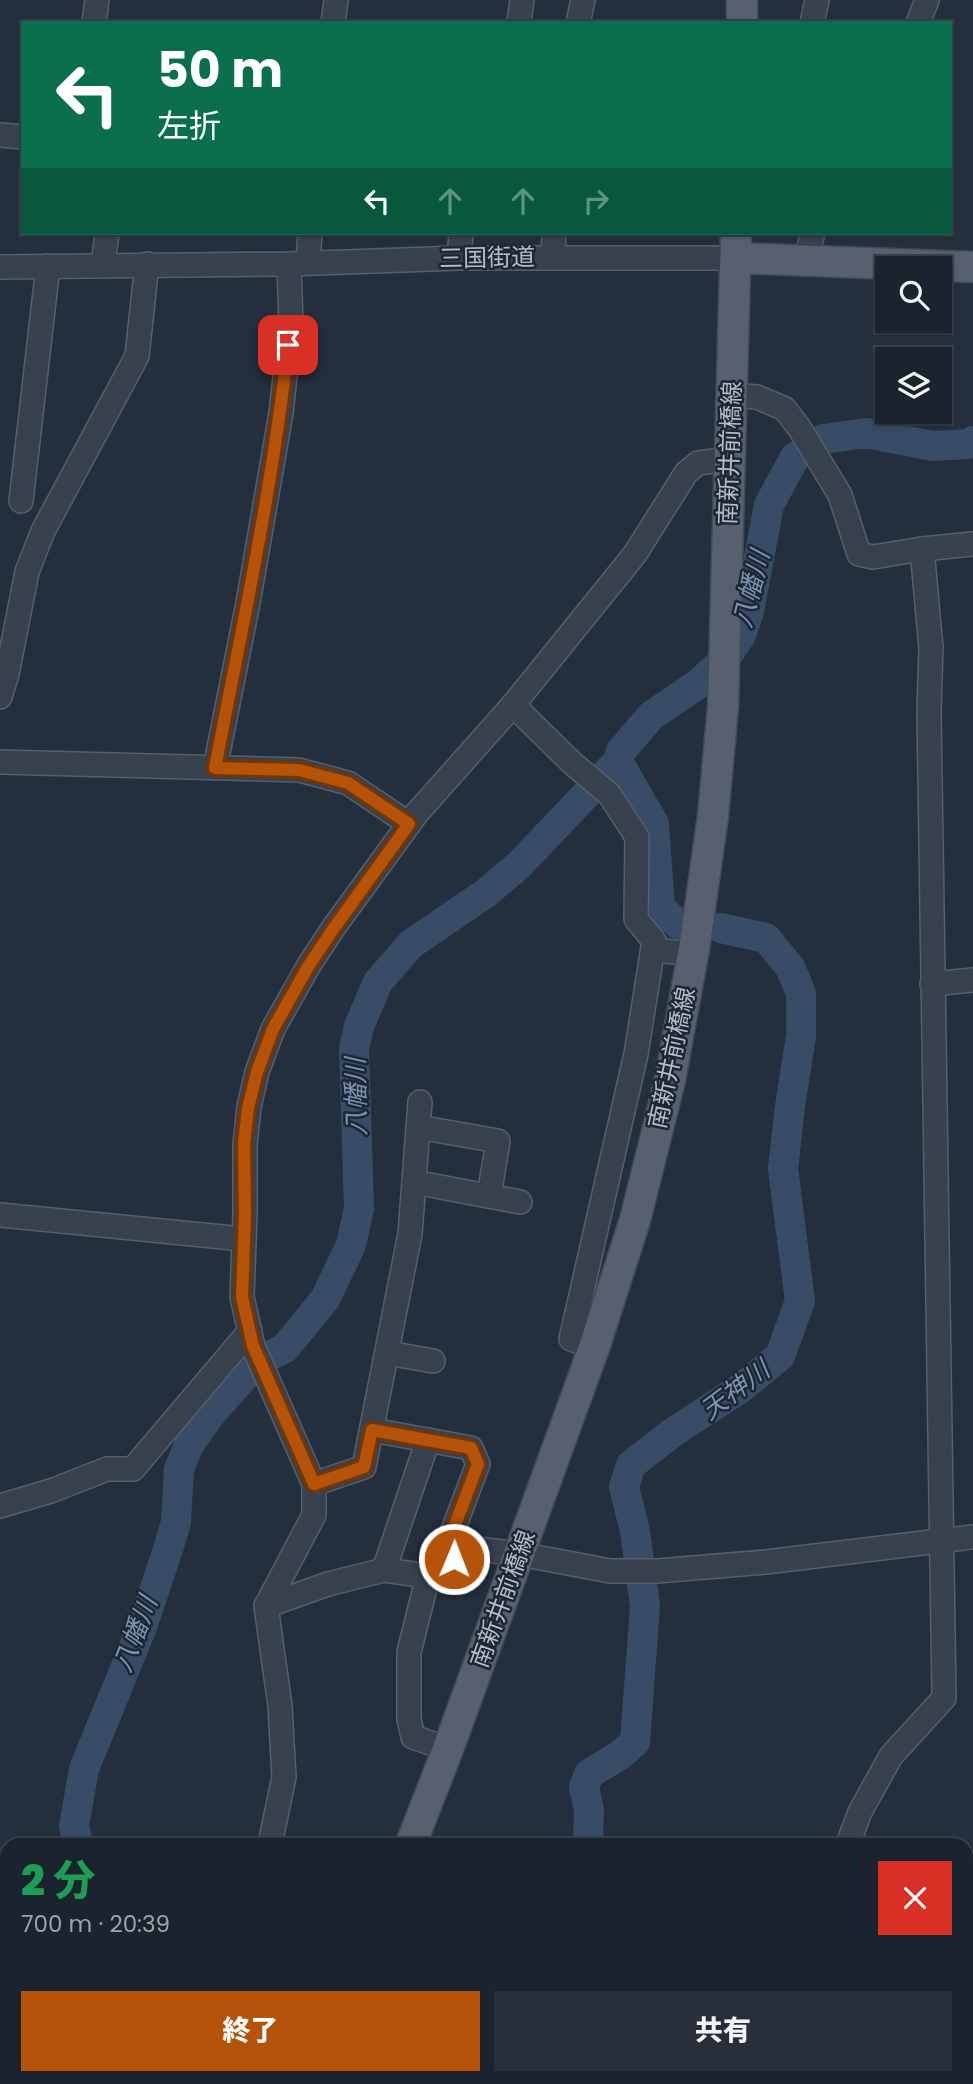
<!DOCTYPE html>
<html lang="ja">
<head>
<meta charset="utf-8">
<style>
  :root { --surface:#1b232e; --page:#282f3a; --text:#f1f3f6; --muted:#a0a4aa; --line:#39404a; --accent:#b45309 }
  body { margin:0; font-family:Poppins,"Noto Sans JP",sans-serif; background:var(--page); color:var(--text); height:100vh; display:flex; flex-direction:column; font-size:26px; white-space:nowrap }
  * { box-sizing:border-box; margin:0 }
  p { font-size:23px; color:var(--muted) }
  .icon { flex:none; width:38px; height:38px; fill:none; stroke:currentColor; stroke-width:2; stroke-linecap:round; stroke-linejoin:round }
  .map { position:relative; flex:1; overflow:hidden }
  .details { position:absolute; left:0px; top:1838px; width:973px; height:247px; display:flex; flex-direction:column; background:var(--surface); border-radius:21px 21px 0 0; box-shadow:0 2px 5px #0004,0 0 0 2px var(--line) }
  .details>* { flex:none }
  .top-card { position:absolute; left:21px; top:21px; width:931px; height:214px; border-radius:0px; box-shadow:0 2px 5px #0004,0 0 0 2px var(--line); background:#0b6e4f; color:#fff; overflow:hidden }
  .fabs { position:absolute; left:875px; top:256px; display:grid; gap:14px }
  .fabs a { display:grid; place-items:center; width:77px; height:77px; border-radius:0px; background:var(--surface); box-shadow:0 2px 5px #0004,0 0 0 2px var(--line); font-size:35px }
  .pin { position:absolute; display:grid; place-items:center; width:60px; height:60px; color:#fff; margin:-30px; border-radius:14px; box-shadow:0 4px 10px #0006 }
  .me { position:absolute; width:77px; margin:-38px; rotate:1deg; stroke-linejoin:round; filter:drop-shadow(0 0 5px #0008) }
  .turn { display:flex; align-items:center; gap:24px; height:147px; padding:0 21px; font-size:32px }
  .turn .icon { width:91px; height:91px; stroke-width:2.5 }
  .turn b { display:block; font-size:49px; line-height:60px }
  .lanes { display:flex; align-items:center; height:66px; padding:0 21px; background:#0003; justify-content:center; gap:35px; direction:ltr }
  .lanes .off { opacity:.35 }
  .round { display:grid; place-items:center; flex:none; width:74px; height:74px; border-radius:0px; background:var(--page) }
  .head { display:flex; align-items:center; justify-content:space-between; height:119px; padding:0 21px }
  h1 { font-size:42px; font-weight:800; line-height:52px; color:#1e9e55 }
  .button { display:flex; gap:14px; margin-top:auto; padding:14px 21px }
  .button a { flex:1; height:80px; border-radius:0px; background:var(--accent); color:#fff; font-size:28px; font-weight:800; line-height:80px; text-align:center }
  .button a+a { background:var(--page); color:var(--text) }
  .map>svg:first-child { display:block }
  .lines { fill:none; stroke-linecap:round; stroke-linejoin:round }
  .river { stroke:#394c67; stroke-width:30 }
  .minor-casing { stroke:#565f6c; stroke-width:26 }
  .major-casing { stroke:#414a57; stroke-width:33 }
  .minor { stroke:#38414e; stroke-width:23 }
  .major { stroke:#56606e; stroke-width:30 }
  .route-casing { stroke:#753606; stroke-width:18 }
  .route { stroke:#b45309; stroke-width:12 }
  .labels { text-anchor:middle; stroke-width:5; stroke-linejoin:round; paint-order:stroke }
  .street-label { font-size:24px; fill:#b4bcc9; stroke:#1d2633 }
  .water-label { font-size:26px; font-style:italic; fill:#7c92b1; stroke:#1d2633 }
</style>
</head>
<body>
<div class="map">
<svg width="973" height="2084" viewBox="0 0 973 2084">
  <rect width="100%" height="100%" fill="#242f3e"/>
  <g class="lines">
    <g class="river">
      <polyline points="618,761 654,824 660,908 678,924"/>
      <polyline points="78,1844 74,1826 84,1769 142,1627 169,1546 176,1522 179,1469 189,1445 210,1415 257,1362 285,1348 325,1299 351,1245 359,1208 354,1049 359,1026 378,982 411,944 486,893 519,865 618,761 621,751 651,716 698,684 725,659 741,635 749,611 769,505 795,457 824,439 866,433 933,446 968,444 973,441"/>
      <polyline points="588,1844 589,1810 584,1787 589,1774 620,1755 635,1742 645,1606 635,1531 624,1487 631,1465 672,1433 741,1388 780,1356 800,1301 783,1169 790,1106 801,1036 801,993 790,967 766,938 721,928"/>
      <polyline points="104,2084 108,2077"/>
      <polyline points="535,2084 536,2077"/>
    </g>
    <g class="minor-casing">
      <g id="minor">
        <polyline points="94,23 97,0"/>
        <polyline points="333,23 336,0"/>
        <polyline points="519,23 522,0"/>
        <polyline points="578,23 583,0"/>
        <polyline points="812,23 817,0"/>
        <polyline points="918,23 927,0"/>
        <polyline points="0,135 23,137"/>
        <polyline points="459,258 461,233"/>
        <polyline points="553,258 554,233"/>
        <polyline points="805,261 813,233"/>
        <polyline points="308,262 310,233"/>
        <polyline points="103,265 107,233"/>
        <polyline points="0,267 289,264 459,258 736,258"/>
        <polyline points="732,395 757,397 785,409 800,429 840,495 859,554 873,557 922,549 973,544"/>
        <polyline points="21,501 48,266"/>
        <polyline points="0,697 7,674 27,572 43,531 137,356 147,264"/>
        <polyline points="513,705 572,763 609,794 637,837 636,919 654,941 636,1054 571,1339 594,1348"/>
        <polyline points="0,762 299,770 348,783 409,824"/>
        <polyline points="215,768 248,603 281,413 291,322 289,264"/>
        <polyline points="654,950 693,954"/>
        <polyline points="932,984 973,980"/>
        <polyline points="418,1127 498,1141 489,1196"/>
        <polyline points="414,1182 520,1202"/>
        <polyline points="0,1215 243,1239"/>
        <polyline points="388,1353 433,1361"/>
        <polyline points="372,1430 471,1448 478,1464 449,1541 454,1558"/>
        <polyline points="314,1484 364,1467 410,1234 420,1102"/>
        <polyline points="0,1506 51,1491 107,1469 133,1469 250,1331"/>
        <polyline points="384,1570 428,1440"/>
        <polyline points="428,1576 409,1652 409,1719 413,1737 448,1749"/>
        <polyline points="266,1606 328,1584 384,1570 428,1576 470,1548 520,1554 610,1571 657,1571 766,1562 973,1537"/>
        <polyline points="270,1844 284,1777 280,1706 266,1606 314,1515 314,1484 253,1346 242,1297 245,1214 245,1144 249,1107 257,1072 273,1029 309,965 334,927 417,813 513,705 635,554 686,473 698,463 730,459"/>
        <polyline points="848,1844 860,1812 891,1756 944,1698 929,711 931,648 922,549"/>
        <polyline points="0,1987 7,1988"/>
        <polyline points="855,2077 855,2084"/>
        <polyline points="265,2084 265,2077"/>
        <polyline points="501,2084 501,2077"/>
      </g>
    </g>
    <g class="major-casing">
      <g id="major">
        <polyline points="742,23 742,0"/>
        <polyline points="736,258 973,267"/>
        <polyline points="411,1844 448,1749 594,1348 635,1220 670,1080 695,943 713,816 723,707 736,233"/>
        <polyline points="335,2084 337,2077"/>
      </g>
    </g>
    <use href="#minor" class="minor"/>
    <use href="#major" class="major"/>
  </g>
  <g class="lines">
    <g class="route-casing">
      <path id="route" d="M288,345C273,487 242,627 215,768L299,770L348,783L409,824L334,928L309,965L273,1029L257,1072L248,1108L244,1144L245,1214L242,1297L253,1346L314,1484L364,1467L372,1430L471,1448L478,1464L449,1541L454,1559"/>
    </g>
    <use href="#route" class="route"/>
  </g>
  <g class="labels">
    <g class="street-label">
      <text transform="translate(487 258) rotate(-1)" y="8">三国街道</text>
      <text transform="translate(730 453) rotate(-88)" y="8">南新井前橋線</text>
      <text transform="translate(672 1058) rotate(-78)" y="8">南新井前橋線</text>
      <text transform="translate(503 1599) rotate(-70)" y="8">南新井前橋線</text>
    </g>
    <g class="water-label">
      <text transform="translate(751 589) rotate(-76)" y="9">八幡川</text>
      <text transform="translate(356 1097) rotate(-91)" y="9">八幡川</text>
      <text transform="translate(735 1390) rotate(-37)" y="9">天神川</text>
      <text transform="translate(135 1634) rotate(-69)" y="9">八幡川</text>
    </g>
  </g>
</svg>
<div class="fabs">
<a><svg class="icon" aria-label="search" viewBox="0 0 24 24"><circle cx="10" cy="10" r="6"/><path d="M15 15l6 6"/></svg></a>
<a><svg class="icon" aria-label="layers" viewBox="0 0 24 24"><path d="M12 4l9 5-9 5-9-5zM3 14l9 5 9-5"/></svg></a>
</div>
<div class="pin" style="left:288px;top:345px;background:#d93025"><svg class="icon" aria-label="arrive" viewBox="0 0 24 24"><path d="M6 21V4h12l-3 4 3 4H6"/></svg></div>
<svg class="me" style="left:454px;top:1559px" viewBox="-20 -20 40 40"><circle r="17" fill="#b45309" stroke="#fff" stroke-width="3"/><path d="M0-11L8 9 0 5-8 9z" fill="#fff"/></svg>
<div class="top-card">
<div class="turn"><svg class="icon" aria-label="left" viewBox="0 0 24 24"><path d="M17 20v-9H6M10 6l-5 5 5 5"/></svg><div><b>50 m</b>左折</div></div>
<div class="lanes"><svg class="icon" aria-label="left" viewBox="0 0 24 24"><path d="M17 20v-9H6M10 6l-5 5 5 5"/></svg><svg class="icon off" aria-label="ahead" viewBox="0 0 24 24"><path d="M12 20V5M6 11l6-6 6 6"/></svg><svg class="icon off" aria-label="ahead" viewBox="0 0 24 24"><path d="M12 20V5M6 11l6-6 6 6"/></svg><svg class="icon off" aria-label="right" viewBox="0 0 24 24"><path d="M7 20v-9h11M14 6l5 5-5 5"/></svg></div>
</div>
<section class="details">
<div class="head"><div><h1>2 分</h1><p>700 m · 20:39</p></div><a class="round" style="background:#d93025;color:#fff"><svg class="icon" aria-label="close" viewBox="0 0 24 24"><path d="M6 6l12 12M18 6L6 18"/></svg></a></div>
<div class="button"><a>終了</a><a>共有</a></div>
</section>
</div>
</body>
</html>
